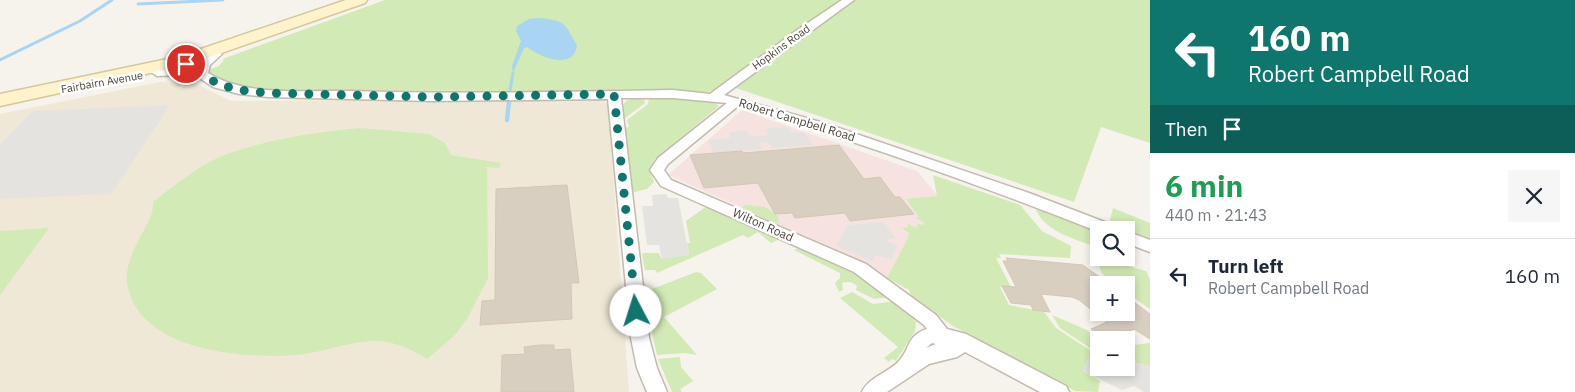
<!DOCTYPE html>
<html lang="en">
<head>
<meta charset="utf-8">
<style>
  :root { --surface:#fff; --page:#f6f6f7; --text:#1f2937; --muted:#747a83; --line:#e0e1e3 }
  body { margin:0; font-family:"IBM Plex Sans",sans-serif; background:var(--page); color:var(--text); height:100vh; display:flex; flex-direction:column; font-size:19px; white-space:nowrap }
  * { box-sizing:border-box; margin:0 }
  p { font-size:16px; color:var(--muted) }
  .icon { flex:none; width:28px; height:28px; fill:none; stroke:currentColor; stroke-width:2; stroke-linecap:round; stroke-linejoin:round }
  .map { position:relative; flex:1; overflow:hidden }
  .drawer { display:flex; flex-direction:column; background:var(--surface); width:425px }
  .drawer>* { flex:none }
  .banner { background:#0f766e; color:#fff; overflow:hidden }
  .fabs { position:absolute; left:1090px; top:221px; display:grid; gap:10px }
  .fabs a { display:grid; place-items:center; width:45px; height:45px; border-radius:0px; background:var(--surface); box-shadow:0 2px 8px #0003; font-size:25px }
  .pin { position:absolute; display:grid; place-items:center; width:42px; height:42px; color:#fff; margin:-21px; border:2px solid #fff; border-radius:50%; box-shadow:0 1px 5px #0007 }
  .me { position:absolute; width:55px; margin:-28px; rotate:355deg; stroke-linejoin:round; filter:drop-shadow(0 0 4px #0008) }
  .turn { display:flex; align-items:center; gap:18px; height:105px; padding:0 15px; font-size:22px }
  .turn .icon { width:65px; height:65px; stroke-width:2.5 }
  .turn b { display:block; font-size:35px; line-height:42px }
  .then { display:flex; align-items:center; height:48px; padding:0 15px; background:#0003; gap:10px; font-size:19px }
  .round { display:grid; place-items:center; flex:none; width:52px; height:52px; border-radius:0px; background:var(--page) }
  .head { display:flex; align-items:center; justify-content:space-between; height:85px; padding:0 15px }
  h1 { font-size:30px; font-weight:700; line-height:38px; color:#1e9e55 }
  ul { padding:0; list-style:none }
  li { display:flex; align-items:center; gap:15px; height:75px; padding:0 15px; border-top:1px solid var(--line) }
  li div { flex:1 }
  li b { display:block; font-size:19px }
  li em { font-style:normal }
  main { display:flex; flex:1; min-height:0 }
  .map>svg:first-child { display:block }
  .education { fill:#efe8d6 }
  .medical { fill:#f6e3e0 }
  .green { fill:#d2eab5 }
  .parking { fill:#e5e3e0 }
  .water { fill:#a9d4f2 }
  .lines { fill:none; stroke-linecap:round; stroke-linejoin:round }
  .stream-far1 { stroke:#a9d4f2; stroke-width:3 }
  .stream { stroke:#a9d4f2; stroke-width:4.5 }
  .building { fill:#d8cfc1; stroke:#d3c7b4 }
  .minor-casing { stroke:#c2bbae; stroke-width:3 }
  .secondary-casing { stroke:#d6c79b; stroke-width:3 }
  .minor { fill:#fff; fill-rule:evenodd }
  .secondary { fill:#fff3cd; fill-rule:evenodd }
  .route { stroke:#0f766e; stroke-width:9; stroke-dasharray:0 16.2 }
  .labels { text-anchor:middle; stroke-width:5; stroke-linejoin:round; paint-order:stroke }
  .far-street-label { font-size:11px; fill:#4b4439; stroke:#fff }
  .street-label { font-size:12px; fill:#4b4439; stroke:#fff }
</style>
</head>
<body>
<main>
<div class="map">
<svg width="1150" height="392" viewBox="0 0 1150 392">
  <rect width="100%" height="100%" fill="#f6f3ec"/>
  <polygon class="education" points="187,79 231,101 592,98 604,101 608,105 629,392 0,392 0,114 160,82 174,83"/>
  <polygon class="medical" points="742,110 917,171 938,196 923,225 916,228 909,226 902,230 909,233 908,239 887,278 855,258 668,175"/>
  <g class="green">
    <path d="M385,0H841L714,90L708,92L264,90C248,89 216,87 208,70L219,66L225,58Z"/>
    <polygon points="856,0 1150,0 1150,143 1101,127 1074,202 733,87"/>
    <path d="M643,97L645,103L624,119L625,125H623C620,106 621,98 643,97Z"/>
    <polygon points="649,97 710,100 719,106 654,160 650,171 654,182 647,189 631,193 623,128 629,127 627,120 648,104"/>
    <path d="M360,128L429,134L445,143L451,155L501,163L499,168L487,167L488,278L467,319L454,336L427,359C410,348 392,340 370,341C345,343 321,353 295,355C244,359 142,351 128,288C120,254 156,223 153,202C175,185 200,164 227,154C270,139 316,132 360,128Z"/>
    <polygon points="933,175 1020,205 1042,231 1071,246 1070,258 999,254 1001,258 996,258 1011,287 1000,287 1009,305 1044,312 1056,328 1091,351 1096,361 1095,362 1088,359 1083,371 1100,381 1098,392 1075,391 953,326 911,296 909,290 887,278 908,238 909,233 902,229 905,227 907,228 908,224 916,228 918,224 923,225 924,222 915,218 919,217 906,199 937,196"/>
    <polygon points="745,205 765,207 778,216 779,224 744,210 742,207"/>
    <polygon points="707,206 780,239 771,243 758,232 748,238 743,235 657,273 655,270 645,270 642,255 643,253 659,253 661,258 689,255 687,243 690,243 686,221"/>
    <path d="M1035,207L1099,231V248C1078,240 1043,232 1035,207Z"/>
    <polygon points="1113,208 1150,223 1150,241 1122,230 1110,220"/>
    <polygon points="49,228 0,295 0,231"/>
    <path d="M801,247L851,270L891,297L874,299L856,290L857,286C853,282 848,281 842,283L843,290L839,292L835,283L840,278V273L794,250Z"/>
    <path d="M1102,259L1146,271L1150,280V309L1126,292V285C1113,285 1098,276 1099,261Z"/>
    <polygon points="696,272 701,273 717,289 664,317 697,355 685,353 657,355 653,338 647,291"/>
    <polygon points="852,292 873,304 896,301 916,322 915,331 896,361 892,359 889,362 884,358 898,347 840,298"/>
    <polygon points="1052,315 1087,330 1099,340 1099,354 1060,328"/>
    <polygon points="1150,343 1150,366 1126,361 1126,346"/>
    <polygon points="680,357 681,367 693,381 680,389 682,392 672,392 658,359"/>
  </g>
  <g class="parking">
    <polygon points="170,105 111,194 0,199 0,145 33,111"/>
    <polygon points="788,127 792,133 804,132 813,145 772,148 768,142 759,143 762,149 714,153 708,140 730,138 729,132 746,130 750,136 768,135 765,129"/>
    <polygon points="666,194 668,198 678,198 689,255 662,259 659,245 647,245 642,206 653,206 652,195"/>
    <polygon points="884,222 895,238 885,240 897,245 892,259 876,255 872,261 836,246 848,225"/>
    <polygon points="1088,359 1099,364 1099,368 1126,368 1126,361 1150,366 1150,392 1144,392 1134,386 1122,390 1083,371"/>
  </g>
  <path class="water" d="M539,18C566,20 565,24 577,46C573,71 540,57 527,47L524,48L513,73L512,66L521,41L516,31L517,26L529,19Z"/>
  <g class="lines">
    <g class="stream-far1">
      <polyline points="138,4 223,0"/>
      <polyline points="0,60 80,21 112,0"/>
      <polyline points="510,90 513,73"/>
    </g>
    <polyline class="stream" points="507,120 509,101"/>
  </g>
  <g class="building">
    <polygon points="839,145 864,179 880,177 895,197 900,197 914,214 850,221 845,213 795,218 792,213 775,214 758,183 704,188 690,155 742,151 743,153"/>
    <polygon points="567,185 579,283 571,283 572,319 480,325 482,301 495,300 496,189"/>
    <polygon points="1006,258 1083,265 1111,285 1099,285 1099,312 1126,312 1126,296 1150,314 1150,339 1134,329 1110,340 1105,340 1091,329 1107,322 1079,300 1072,297 1041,294 1050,312 1033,310 1031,305 1011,303 1002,286 1016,287 1003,261 1008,261"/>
    <polygon points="540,345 554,345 554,350 570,349 574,392 501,392 502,355 525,354 524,347"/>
  </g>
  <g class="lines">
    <g class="minor-casing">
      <g id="minor">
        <path d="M842,0H854L724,95L824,123L1029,193L1115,226L1117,230H1099V232C980,185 860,142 738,106L668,164L664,170L671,180L866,264L936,315L947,329L966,334L1066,386L1069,392H1040L965,352L957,357L929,364L887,392H862C869,377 888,373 899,361C911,348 906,336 927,329L924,325L854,272L661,186L650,170L658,158L727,103L673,98H621L649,338L657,368L667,392H647L637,368L631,338L608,99L432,101L268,97L239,94L213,87L198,77L182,75L157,76L151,72L157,68H184L175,61L181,58L198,67L201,62L216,51L222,54L210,65L208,73C246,97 306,90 350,91C458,94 565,92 673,90L710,94L793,33ZM932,343L936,344L926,348Z"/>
        <polygon points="1126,231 1150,240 1150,252 1126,243"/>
      </g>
    </g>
    <g class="secondary-casing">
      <polygon id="secondary" points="346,0 367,0 365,3 187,65 0,106 0,94 177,57"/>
    </g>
    <use href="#minor" class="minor"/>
    <use href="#secondary" class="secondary"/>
  </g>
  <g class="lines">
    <polyline class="route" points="186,64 218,84 239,90 268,93 432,97 614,94 636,311"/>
  </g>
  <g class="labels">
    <g class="far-street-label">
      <text transform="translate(781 47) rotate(-36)" y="4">Hopkins Road</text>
      <text transform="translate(102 82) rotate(-10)" y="4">Fairbairn Avenue</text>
    </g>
    <g class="street-label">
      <text transform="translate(797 120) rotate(17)" y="4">Robert Campbell Road</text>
      <text transform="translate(763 225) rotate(24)" y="4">Wilton Road</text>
    </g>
  </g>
</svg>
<div class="fabs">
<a><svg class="icon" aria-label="search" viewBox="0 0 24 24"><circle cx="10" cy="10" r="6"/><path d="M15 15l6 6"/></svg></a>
<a>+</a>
<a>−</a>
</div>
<div class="pin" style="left:186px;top:64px;background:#d93025"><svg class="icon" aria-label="arrive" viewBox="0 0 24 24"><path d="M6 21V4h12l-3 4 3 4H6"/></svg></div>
<svg class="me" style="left:636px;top:311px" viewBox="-20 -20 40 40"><circle r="19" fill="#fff"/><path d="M0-13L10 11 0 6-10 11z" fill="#0f766e"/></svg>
</div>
<section class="drawer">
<div class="banner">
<div class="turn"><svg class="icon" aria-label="left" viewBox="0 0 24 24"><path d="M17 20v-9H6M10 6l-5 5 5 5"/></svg><div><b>160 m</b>Robert Campbell Road</div></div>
<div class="then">Then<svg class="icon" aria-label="arrive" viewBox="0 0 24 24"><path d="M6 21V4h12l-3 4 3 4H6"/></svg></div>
</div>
<div class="head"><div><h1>6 min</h1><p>440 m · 21:43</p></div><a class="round"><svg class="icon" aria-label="close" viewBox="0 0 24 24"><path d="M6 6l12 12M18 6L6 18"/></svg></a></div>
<ul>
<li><svg class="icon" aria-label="left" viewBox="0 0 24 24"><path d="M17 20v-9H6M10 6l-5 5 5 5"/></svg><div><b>Turn left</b><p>Robert Campbell Road</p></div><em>160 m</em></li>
</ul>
</section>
</main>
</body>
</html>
